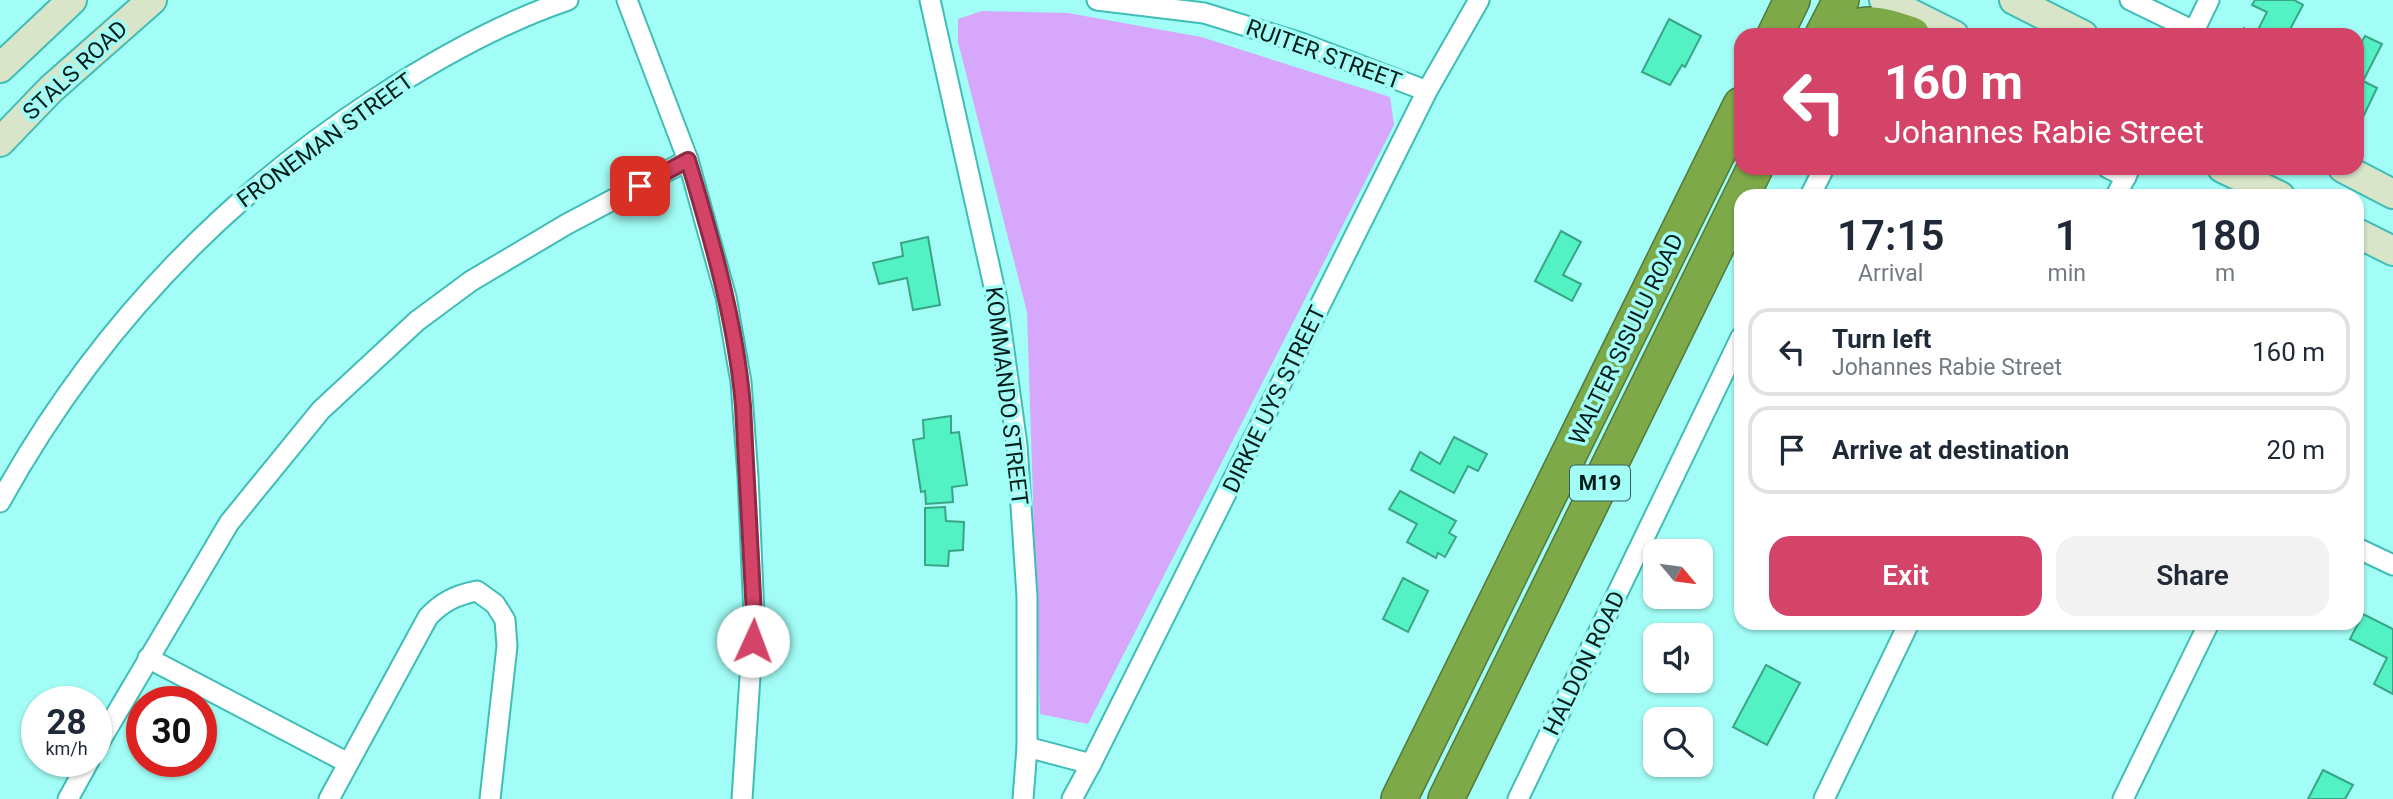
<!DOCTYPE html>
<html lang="en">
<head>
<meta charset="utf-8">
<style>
  :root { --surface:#fff; --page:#f2f2f3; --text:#1f2937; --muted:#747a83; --line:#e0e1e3; --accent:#d44468 }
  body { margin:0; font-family:Roboto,sans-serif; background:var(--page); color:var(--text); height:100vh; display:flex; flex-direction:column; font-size:26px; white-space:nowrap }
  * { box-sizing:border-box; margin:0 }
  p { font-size:23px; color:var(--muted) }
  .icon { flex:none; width:38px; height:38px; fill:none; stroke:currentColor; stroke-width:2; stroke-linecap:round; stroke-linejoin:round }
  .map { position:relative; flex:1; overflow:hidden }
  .panel { position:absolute; left:1734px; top:189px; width:630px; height:441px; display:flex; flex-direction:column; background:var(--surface); border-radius:21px; box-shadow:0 2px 5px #0004 }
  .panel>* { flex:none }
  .guide { position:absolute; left:1734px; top:28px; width:630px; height:147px; border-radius:21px; box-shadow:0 2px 5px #0004; background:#d44468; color:#fff; overflow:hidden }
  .needle { width:46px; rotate:119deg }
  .fabs { position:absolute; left:1643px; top:539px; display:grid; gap:14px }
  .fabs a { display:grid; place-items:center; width:70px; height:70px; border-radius:14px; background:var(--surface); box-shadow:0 2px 5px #0004; font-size:35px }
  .speed { position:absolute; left:21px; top:686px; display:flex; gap:14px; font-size:35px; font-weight:700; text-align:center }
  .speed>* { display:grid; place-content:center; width:91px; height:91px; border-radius:50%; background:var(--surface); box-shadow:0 2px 5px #0004; line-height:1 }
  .speed small { font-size:18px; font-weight:400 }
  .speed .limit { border:10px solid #d22; background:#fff; color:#111 }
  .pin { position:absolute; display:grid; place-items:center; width:60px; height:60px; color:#fff; margin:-30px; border-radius:14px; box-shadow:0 4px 10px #0006 }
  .me { position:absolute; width:77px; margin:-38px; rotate:2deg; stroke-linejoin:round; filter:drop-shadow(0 0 5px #0008) }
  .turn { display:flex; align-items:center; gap:24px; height:147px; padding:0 35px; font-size:32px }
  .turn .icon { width:91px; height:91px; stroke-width:2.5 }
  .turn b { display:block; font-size:49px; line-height:60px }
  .eta { display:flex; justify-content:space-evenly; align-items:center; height:119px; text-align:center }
  .eta b { font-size:42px; font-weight:600; line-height:49px }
  .cta { display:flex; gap:14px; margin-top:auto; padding:14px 35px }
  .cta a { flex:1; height:80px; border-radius:21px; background:var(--accent); color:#fff; font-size:28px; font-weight:600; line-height:80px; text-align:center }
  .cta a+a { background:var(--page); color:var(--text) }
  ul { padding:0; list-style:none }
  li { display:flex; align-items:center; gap:21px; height:88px; margin:0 14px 10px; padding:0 21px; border:4px solid var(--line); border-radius:21px }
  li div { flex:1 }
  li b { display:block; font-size:26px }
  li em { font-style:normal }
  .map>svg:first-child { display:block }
  .green { fill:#d6a7fa }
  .building { fill:#53f2c4; stroke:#39a585; stroke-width:2 }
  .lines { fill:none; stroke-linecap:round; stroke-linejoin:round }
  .street-casing { stroke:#3fbdb6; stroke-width:23 }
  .secondary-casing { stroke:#3fbdb6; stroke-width:32 }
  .highway-casing { stroke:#537839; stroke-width:38 }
  .street { stroke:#fff; stroke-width:19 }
  .secondary { stroke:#d8e5c8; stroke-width:28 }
  .highway { stroke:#7ea949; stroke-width:35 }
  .route-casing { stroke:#8a2c44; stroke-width:18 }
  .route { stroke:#d44468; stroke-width:12 }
  .labels { text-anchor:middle; stroke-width:7; stroke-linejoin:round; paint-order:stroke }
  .shield { fill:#a2fdf6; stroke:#33605d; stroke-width:2 }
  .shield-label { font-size:21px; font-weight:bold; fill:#031d1b }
  .street-label { font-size:23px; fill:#031d1b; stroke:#a2fdf6 }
</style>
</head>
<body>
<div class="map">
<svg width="2393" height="799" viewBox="0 0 2393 799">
  <rect width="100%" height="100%" fill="#a2fdf6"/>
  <polygon class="green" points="982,11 1068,13 1201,37 1390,97 1394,125 1088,724 1040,714 1027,312 958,42 958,19"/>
  <g class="building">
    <polygon points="2255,0 2294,0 2303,5 2287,35 2240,35 2244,28 2256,34 2267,12 2252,5"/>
    <polygon points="1669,19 1701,36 1685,67 1682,65 1670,85 1642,72"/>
    <polygon points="2365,36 2382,44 2363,81 2377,88 2364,115 2357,112 2357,50"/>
    <polygon points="1561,231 1581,242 1563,275 1581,284 1572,301 1535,281"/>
    <polygon points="928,237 940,305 913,310 907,278 879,284 873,263 903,256 901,243"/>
    <polygon points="951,416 951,433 959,432 967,485 952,487 953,502 926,504 925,491 921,492 913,440 924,438 923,420"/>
    <polygon points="1454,437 1487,454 1478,471 1468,466 1454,493 1411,470 1420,452 1440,464"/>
    <polygon points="1400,491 1456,521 1449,533 1456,537 1445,557 1438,553 1436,558 1407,542 1417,524 1389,509"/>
    <polygon points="945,507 946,521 964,522 963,550 949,551 948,566 925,565 925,508"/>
    <polygon points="1403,578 1428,591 1408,632 1383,619"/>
    <polygon points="2363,614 2393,629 2393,694 2374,684 2387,658 2350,639"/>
    <polygon points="1766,665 1800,683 1767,745 1733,727"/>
    <polygon points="2323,770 2353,785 2345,799 2308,799"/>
  </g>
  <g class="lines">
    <g class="street-casing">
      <g id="street">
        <polyline points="627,0 688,160 726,297 741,382 748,477 754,615 742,799"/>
        <polyline points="930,0 997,300 1017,445 1027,597 1027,747 1023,799"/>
        <polyline points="1097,0 1204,13 1301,43 1427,91"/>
        <polyline points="2130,0 2194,31"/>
        <polyline points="2192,35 2209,0"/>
        <polyline points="2108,168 2126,177"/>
        <polyline points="1810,196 1824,168"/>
        <polyline points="2116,196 2130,168"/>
        <path d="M0,502C92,335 216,203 375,99C433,61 503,22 568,0"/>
        <polyline points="2357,548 2393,565"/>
        <polyline points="148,658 348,763"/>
        <polyline points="1027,747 1091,764"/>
        <polyline points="96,748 229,523 321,410 417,321 471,281 567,224 688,160"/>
        <polyline points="68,799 89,761"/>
        <path d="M329,799L428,617C442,602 456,595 477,591L495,604L505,620L507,646L490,799"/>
        <polyline points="1072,799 1091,764 1427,91 1479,0"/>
        <polyline points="1518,799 1741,337"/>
        <polyline points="1824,799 1909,623"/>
        <polyline points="2123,799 2209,623"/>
      </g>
    </g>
    <g class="secondary-casing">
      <g id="secondary">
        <polyline points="1884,0 1954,35"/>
        <polyline points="2014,0 2083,35"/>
        <polyline points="0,68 72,0"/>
        <polyline points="0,142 51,89 152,0"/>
        <polyline points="2222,168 2280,196"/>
        <polyline points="2343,168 2393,194"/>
        <polyline points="2357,233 2393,251"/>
      </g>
    </g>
    <g class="highway-casing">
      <g id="highway">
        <polyline points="1775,35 1792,0"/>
        <polyline points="1823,35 1841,0"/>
        <path d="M1841,35C1863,17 1888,27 1912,35"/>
        <polyline points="1399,799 1741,105"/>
        <polyline points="1446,799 1755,168"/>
      </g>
    </g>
    <use href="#street" class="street"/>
    <use href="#secondary" class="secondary"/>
    <use href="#highway" class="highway"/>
  </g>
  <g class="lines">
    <g class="route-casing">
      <path id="route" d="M640,186L688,160C712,240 736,322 743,406L754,615L753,641"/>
    </g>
    <use href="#route" class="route"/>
  </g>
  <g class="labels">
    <rect class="shield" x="1570" y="465.5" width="60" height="35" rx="5"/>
    <g class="shield-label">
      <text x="1600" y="490">M19</text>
    </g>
    <g class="street-label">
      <text transform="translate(1324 54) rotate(20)" y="8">RUITER STREET</text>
      <text transform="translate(75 70) rotate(-43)" y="8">STALS ROAD</text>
      <text transform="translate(325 140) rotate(-36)" y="8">FRONEMAN STREET</text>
      <text transform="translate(1626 339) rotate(-64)" y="8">WALTER SISULU ROAD</text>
      <text transform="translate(1007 396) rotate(83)" y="8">KOMMANDO STREET</text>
      <text transform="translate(1274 399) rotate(-64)" y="8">DIRKIE UYS STREET</text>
      <text transform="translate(1584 663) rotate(-64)" y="8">HALDON ROAD</text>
    </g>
  </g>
</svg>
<div class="fabs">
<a><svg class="needle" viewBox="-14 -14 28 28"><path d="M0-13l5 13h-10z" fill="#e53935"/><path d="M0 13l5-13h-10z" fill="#747a83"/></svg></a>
<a><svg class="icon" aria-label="sound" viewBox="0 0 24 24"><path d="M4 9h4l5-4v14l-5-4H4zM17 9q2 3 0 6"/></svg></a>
<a><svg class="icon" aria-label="search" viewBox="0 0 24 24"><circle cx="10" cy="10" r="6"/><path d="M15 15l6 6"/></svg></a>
</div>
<div class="speed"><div>28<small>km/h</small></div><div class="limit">30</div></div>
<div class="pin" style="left:640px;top:186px;background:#d93025"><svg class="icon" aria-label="arrive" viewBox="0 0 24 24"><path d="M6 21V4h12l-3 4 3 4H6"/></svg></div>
<svg class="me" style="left:753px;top:641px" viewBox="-20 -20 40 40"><circle r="19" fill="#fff"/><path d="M0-13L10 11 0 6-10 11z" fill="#d44468"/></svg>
<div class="guide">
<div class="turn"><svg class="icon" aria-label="left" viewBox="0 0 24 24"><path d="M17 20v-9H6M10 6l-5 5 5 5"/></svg><div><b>160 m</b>Johannes Rabie Street</div></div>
</div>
<section class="panel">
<div class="eta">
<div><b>17:15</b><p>Arrival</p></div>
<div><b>1</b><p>min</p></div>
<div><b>180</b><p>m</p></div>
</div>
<ul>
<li><svg class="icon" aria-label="left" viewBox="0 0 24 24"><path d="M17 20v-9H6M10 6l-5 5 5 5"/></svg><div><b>Turn left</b><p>Johannes Rabie Street</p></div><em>160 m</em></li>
<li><svg class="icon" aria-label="arrive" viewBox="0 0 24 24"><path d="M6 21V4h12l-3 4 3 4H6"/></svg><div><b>Arrive at destination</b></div><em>20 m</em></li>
</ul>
<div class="cta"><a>Exit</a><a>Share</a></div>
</section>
</div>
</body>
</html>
